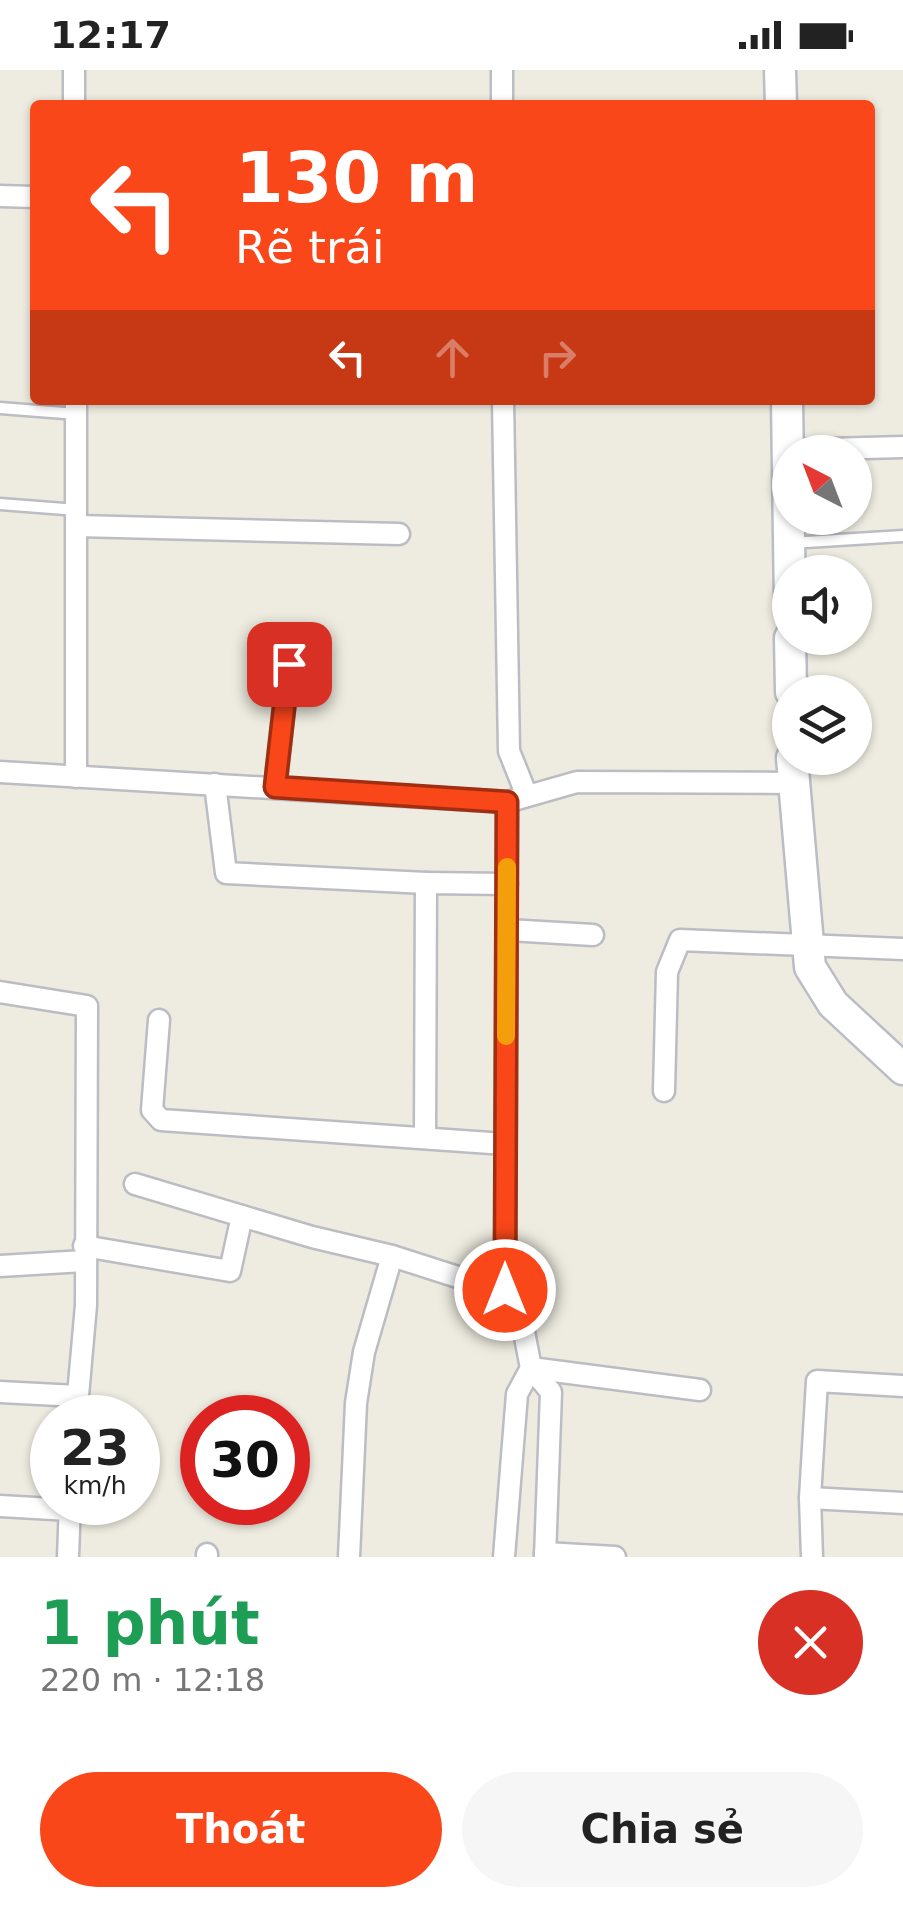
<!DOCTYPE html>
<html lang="vi">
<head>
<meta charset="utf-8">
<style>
  :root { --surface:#fff; --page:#f6f6f6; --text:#222; --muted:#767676; --accent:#f9471a }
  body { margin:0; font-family:"DejaVu Sans",sans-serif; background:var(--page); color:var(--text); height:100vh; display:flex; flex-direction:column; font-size:38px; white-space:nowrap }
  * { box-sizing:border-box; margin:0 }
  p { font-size:32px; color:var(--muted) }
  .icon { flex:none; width:55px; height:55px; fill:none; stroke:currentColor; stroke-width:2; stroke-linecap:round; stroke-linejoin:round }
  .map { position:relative; height:1487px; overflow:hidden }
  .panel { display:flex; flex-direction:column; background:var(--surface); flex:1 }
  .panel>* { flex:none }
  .hud { position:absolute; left:30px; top:30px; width:845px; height:305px; border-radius:10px; box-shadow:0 2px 8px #0004; background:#f9471a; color:#fff; overflow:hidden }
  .needle { width:65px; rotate:318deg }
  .buttons { position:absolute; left:772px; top:365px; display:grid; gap:20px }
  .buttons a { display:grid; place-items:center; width:100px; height:100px; border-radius:50%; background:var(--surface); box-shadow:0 2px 8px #0004; font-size:50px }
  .speed { position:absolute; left:30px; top:1325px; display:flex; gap:20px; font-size:50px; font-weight:700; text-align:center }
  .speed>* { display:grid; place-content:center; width:130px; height:130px; border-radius:50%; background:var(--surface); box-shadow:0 2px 8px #0004; line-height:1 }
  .speed small { font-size:25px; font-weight:400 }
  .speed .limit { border:15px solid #d22; background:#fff; color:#111 }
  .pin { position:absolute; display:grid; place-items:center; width:85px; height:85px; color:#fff; margin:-42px; border-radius:20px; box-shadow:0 5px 15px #0006 }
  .me { position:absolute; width:110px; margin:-55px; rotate:0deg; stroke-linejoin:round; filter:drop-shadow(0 0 8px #0008) }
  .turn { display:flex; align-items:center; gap:35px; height:210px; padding:0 40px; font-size:45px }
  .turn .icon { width:130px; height:130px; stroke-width:2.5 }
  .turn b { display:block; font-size:70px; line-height:85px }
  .lanes { display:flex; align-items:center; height:95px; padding:0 40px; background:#0003; justify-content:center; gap:50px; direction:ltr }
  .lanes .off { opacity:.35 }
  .round { display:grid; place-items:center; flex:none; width:105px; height:105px; border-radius:52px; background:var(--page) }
  .summary { display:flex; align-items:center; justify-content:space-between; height:170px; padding:0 40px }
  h1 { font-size:60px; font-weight:700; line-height:75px; color:#1e9e55 }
  .primary-button { display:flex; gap:20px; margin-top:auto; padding:20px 40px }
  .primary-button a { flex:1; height:115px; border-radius:60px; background:var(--accent); color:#fff; font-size:40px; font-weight:700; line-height:115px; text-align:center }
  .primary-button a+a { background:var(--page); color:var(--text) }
  .status { display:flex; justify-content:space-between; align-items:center; height:70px; padding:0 50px; background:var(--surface); direction:ltr }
  .status svg { height:28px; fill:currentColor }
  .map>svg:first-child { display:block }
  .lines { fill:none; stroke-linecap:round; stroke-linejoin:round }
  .lane-casing { stroke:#bbbdc3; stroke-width:15 }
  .street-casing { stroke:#bbbdc3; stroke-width:25 }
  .secondary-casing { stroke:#bbbdc5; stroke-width:35 }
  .lane { stroke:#fff; stroke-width:10 }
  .street { stroke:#fff; stroke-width:20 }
  .secondary { stroke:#fff; stroke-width:30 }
  .route-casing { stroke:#a22e11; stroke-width:25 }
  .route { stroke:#f9471a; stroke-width:18 }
  .slow { stroke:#f59e0b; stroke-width:18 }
</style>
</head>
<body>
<div class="status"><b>12:17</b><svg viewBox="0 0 49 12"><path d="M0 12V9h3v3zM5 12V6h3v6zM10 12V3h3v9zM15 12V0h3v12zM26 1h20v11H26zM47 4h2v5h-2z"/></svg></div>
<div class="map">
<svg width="903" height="1487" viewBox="0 0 903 1487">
  <rect width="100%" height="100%" fill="#eeece0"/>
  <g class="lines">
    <g class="lane-casing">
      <g id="lane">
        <polyline points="0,338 77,344"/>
        <polyline points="0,434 77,440"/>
        <polyline points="790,473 903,466"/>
      </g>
    </g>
    <g class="street-casing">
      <g id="street">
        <polyline points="74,0 74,35"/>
        <polyline points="502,0 502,35"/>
        <polyline points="0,126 35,127"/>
        <polyline points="503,330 509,681 527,726"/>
        <polyline points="788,380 903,377"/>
        <polyline points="78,456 399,464"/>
        <polyline points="0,702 507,732 577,712 793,713"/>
        <polyline points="76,707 76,330"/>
        <polyline points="215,714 226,803 426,813"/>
        <polyline points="275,717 289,594"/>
        <polyline points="507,860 593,865"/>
        <polyline points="0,922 87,936 86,1235 76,1348"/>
        <polyline points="159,950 152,1040 161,1050 505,1074"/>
        <polyline points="664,1021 667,902 680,870 903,879"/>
        <polyline points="425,1068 426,813 507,814"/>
        <polyline points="135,1114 312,1167 392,1186 517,1226 531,1298 551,1322 545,1487"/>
        <polyline points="84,1176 230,1201 242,1146"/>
        <polyline points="0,1196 84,1191"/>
        <polyline points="505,1221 507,732"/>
        <polyline points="531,1298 700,1320"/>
        <polyline points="0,1322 77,1326"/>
        <polyline points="810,1428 903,1433"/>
        <polyline points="0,1436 70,1440"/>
        <polyline points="545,1483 615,1487"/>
        <polyline points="68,1487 70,1432"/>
        <polyline points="207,1487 207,1484"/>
        <polyline points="349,1487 356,1333 364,1282 392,1186"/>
        <polyline points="504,1487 517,1324 531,1298"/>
        <polyline points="812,1487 810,1428 817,1311 903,1316"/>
      </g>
    </g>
    <g class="secondary-casing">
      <g id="secondary">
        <polyline points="780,0 781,35"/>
        <polyline points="787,330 790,535"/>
        <polyline points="790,568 791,622"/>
        <polyline points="792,688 810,897 833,934 903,999"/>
      </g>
    </g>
    <use href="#lane" class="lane"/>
    <use href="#street" class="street"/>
    <use href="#secondary" class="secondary"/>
  </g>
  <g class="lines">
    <g class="route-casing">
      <polyline id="route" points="289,594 275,717 507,732 505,1220"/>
    </g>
    <use href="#route" class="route"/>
    <polyline class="slow" points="506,966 507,797"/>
  </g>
</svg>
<div class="buttons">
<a><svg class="needle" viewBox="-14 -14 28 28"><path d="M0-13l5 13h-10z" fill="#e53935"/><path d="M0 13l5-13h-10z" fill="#767676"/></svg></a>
<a><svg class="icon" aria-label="sound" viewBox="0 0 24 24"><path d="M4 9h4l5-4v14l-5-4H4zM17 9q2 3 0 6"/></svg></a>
<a><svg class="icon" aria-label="layers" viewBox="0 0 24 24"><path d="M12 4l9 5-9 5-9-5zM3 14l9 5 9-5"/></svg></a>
</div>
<div class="speed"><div>23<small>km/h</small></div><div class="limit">30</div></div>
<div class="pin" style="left:289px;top:594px;background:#d93025"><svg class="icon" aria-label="arrive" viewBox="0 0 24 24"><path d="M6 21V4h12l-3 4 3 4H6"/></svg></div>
<svg class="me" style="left:505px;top:1220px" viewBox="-20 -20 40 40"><circle r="17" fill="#f9471a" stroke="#fff" stroke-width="3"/><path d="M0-11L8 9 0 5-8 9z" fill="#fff"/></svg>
<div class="hud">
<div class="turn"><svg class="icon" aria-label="left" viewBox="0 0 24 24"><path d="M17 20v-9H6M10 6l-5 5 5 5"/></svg><div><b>130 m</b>Rẽ trái</div></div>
<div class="lanes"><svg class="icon" aria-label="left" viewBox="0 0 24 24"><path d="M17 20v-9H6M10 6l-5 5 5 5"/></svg><svg class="icon off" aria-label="ahead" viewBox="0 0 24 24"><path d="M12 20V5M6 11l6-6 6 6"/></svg><svg class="icon off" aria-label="right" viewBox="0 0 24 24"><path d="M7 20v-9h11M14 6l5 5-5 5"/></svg></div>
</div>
</div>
<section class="panel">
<div class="summary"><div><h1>1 phút</h1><p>220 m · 12:18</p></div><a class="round" style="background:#d93025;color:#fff"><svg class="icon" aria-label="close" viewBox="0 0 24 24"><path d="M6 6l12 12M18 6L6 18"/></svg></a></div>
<div class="primary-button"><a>Thoát</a><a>Chia sẻ</a></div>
</section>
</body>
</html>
